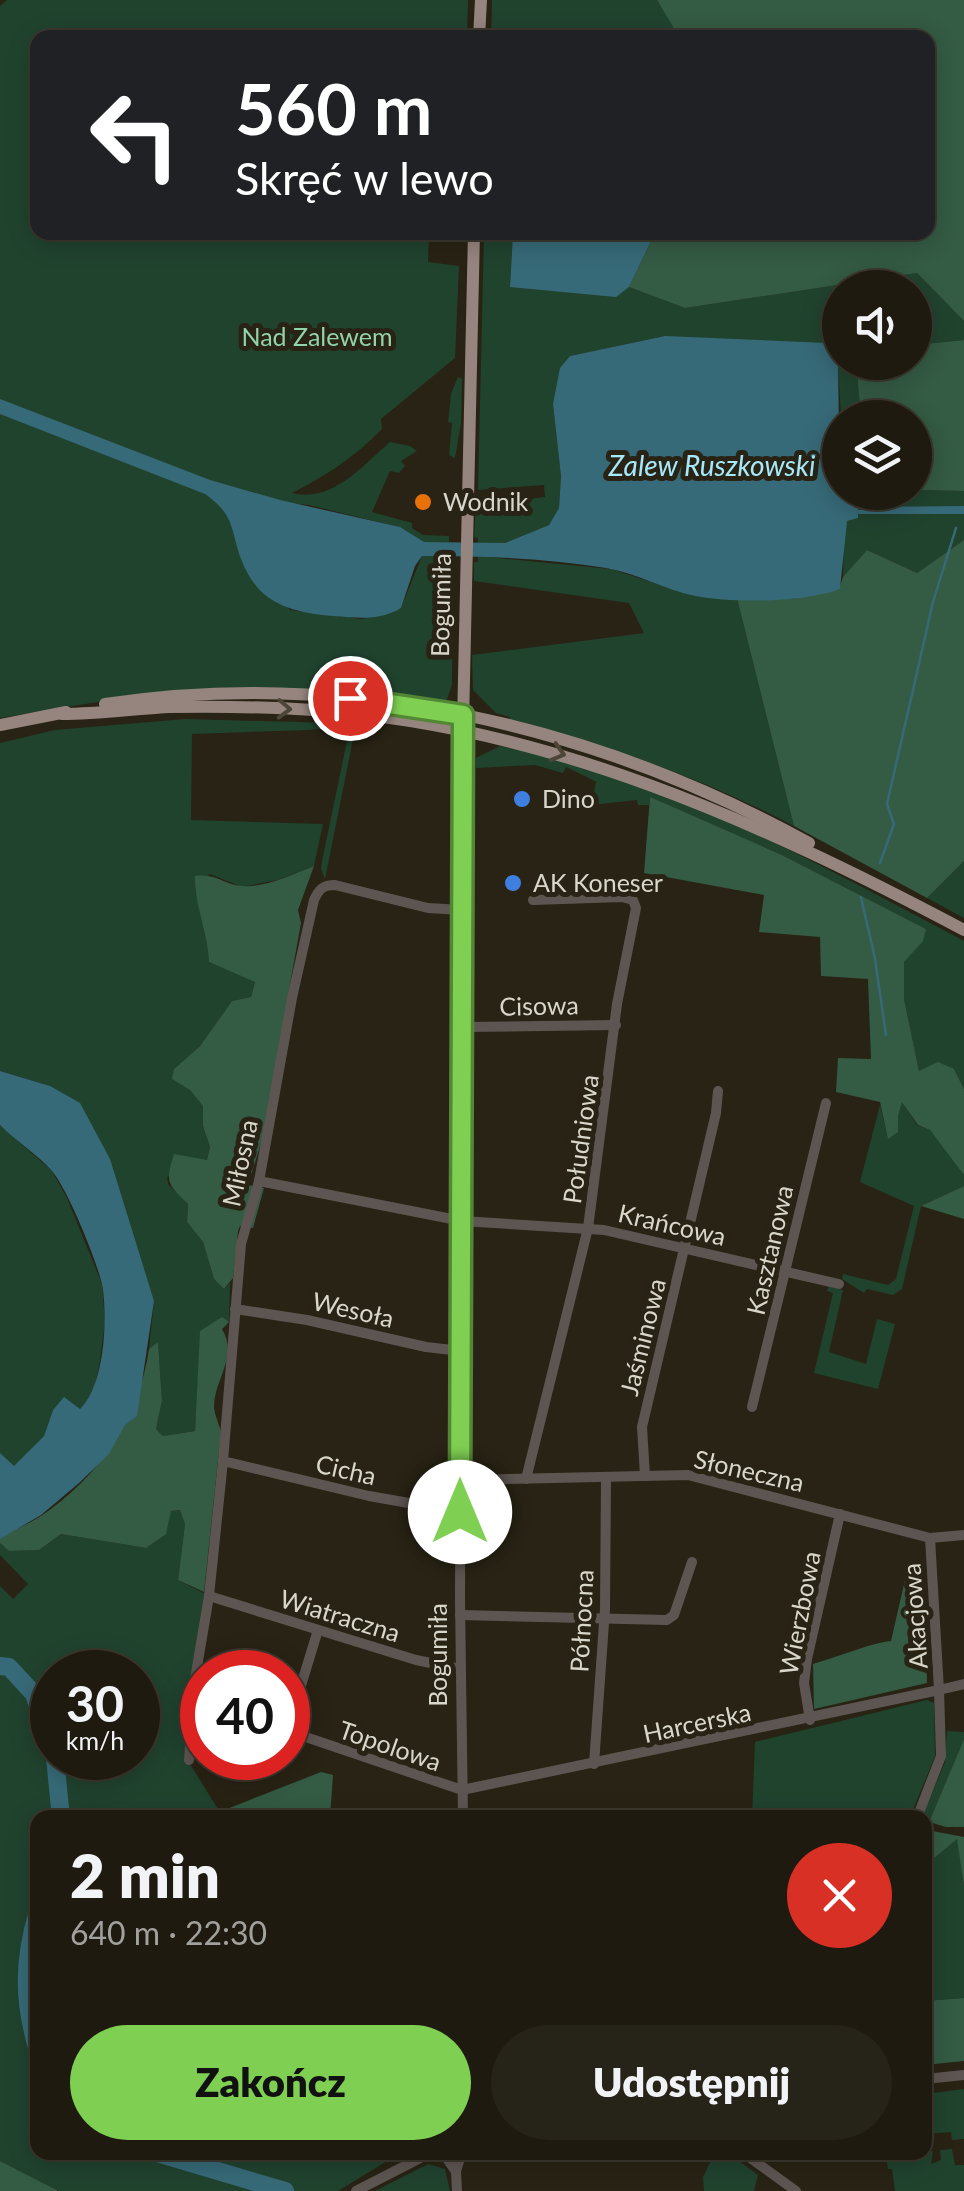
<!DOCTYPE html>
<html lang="pl">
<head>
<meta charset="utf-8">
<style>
  :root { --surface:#1e1a0f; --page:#262318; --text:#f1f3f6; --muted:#a1a19e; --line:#3c382f; --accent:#7fd052 }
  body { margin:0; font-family:Lato,sans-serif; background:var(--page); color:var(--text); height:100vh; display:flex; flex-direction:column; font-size:38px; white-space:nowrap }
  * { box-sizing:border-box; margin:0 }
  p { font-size:32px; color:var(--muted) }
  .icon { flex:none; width:55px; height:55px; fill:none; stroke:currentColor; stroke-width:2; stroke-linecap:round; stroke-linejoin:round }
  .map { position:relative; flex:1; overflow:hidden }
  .panel { position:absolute; left:30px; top:1810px; width:902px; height:350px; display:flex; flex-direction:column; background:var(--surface); border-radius:20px; box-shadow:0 5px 25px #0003,0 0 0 2px var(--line) }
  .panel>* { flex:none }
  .guide { position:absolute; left:30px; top:30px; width:905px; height:210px; border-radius:20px; box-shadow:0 5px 25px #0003,0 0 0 2px var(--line); background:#202124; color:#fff; overflow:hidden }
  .tools { position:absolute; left:822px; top:270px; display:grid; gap:20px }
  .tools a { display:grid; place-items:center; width:110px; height:110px; border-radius:50%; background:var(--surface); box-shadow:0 5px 25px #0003,0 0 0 2px var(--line); font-size:50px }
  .speed { position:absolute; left:30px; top:1650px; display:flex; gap:20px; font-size:50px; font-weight:700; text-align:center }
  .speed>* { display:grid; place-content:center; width:130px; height:130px; border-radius:50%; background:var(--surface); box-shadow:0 5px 25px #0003,0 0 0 2px var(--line); line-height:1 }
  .speed small { font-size:25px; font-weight:400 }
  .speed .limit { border:15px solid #d22; background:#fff; color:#111 }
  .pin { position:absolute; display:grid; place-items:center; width:85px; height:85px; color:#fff; margin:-42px; border:5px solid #fff; border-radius:50%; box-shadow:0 2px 10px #0007 }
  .me { position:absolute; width:110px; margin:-55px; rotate:0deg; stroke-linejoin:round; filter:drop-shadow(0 0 8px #0008) }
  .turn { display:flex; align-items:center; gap:35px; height:210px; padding:0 40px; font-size:45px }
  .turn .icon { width:130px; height:130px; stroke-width:2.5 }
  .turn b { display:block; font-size:70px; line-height:85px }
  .round { display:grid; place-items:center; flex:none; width:105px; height:105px; border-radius:52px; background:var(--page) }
  .head { display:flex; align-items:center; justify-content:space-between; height:170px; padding:0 40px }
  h1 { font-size:60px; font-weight:800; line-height:75px }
  .button { display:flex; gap:20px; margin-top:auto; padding:20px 40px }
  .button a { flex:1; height:115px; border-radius:60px; background:var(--accent); color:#111; font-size:40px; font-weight:800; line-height:115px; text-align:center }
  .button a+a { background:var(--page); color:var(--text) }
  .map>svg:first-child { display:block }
  .green { fill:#20432e; fill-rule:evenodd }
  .forest { fill:#345b44 }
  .water { fill:#376a78 }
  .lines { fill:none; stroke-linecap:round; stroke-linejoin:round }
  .stream { stroke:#376a78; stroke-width:2.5 }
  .river { stroke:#376a78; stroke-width:18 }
  .minor { stroke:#5d5552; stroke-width:10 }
  .major { stroke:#96857f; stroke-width:12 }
  .oneway { stroke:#4e4539 }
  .route-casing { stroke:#538735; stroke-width:25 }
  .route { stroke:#7fd052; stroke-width:18 }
  .food-dot { fill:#e8710a; stroke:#282314; stroke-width:4 }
  .shop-dot { fill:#3f7fe0; stroke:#282314; stroke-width:4 }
  .labels { text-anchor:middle; stroke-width:10; stroke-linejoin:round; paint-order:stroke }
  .park-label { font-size:25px; fill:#91d3aa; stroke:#282314 }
  .poi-label { font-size:25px; fill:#d9d6cc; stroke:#282314; text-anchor:start }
  .street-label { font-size:25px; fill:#d9d6cc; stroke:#282314 }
  .water-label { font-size:28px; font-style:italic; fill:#a6e9fc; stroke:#282314 }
</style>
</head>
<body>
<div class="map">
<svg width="964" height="2191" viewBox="0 0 964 2191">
  <rect width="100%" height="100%" fill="#282314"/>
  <g class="green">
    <path d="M7,0H468L467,37L38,38V232L439,233L429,234L428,262L459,266L455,358L381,419L382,429C355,457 325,476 292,493C332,503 361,467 390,442L410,446L417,451L401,461L405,466L399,473L390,471L372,512L412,523V528L423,535L449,536V542H423L399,527L309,505L205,494L223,507L228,515L242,561L290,610L362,619L401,608L422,556H448L449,561L453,562L452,685L446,702L441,705L376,697H128L0,718V6Z"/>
    <polygon points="492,0 657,0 676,30 669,38 564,38 564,35 491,38"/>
    <polygon points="484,233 513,233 510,286 616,296 629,287 685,308 917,273 964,321 964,340 915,345 915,288 840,288 840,362 856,363 861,417 841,417 838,363 665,336 570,356 553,404 561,476 559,508 549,525 505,543 478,543 478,538 474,537 476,504 500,506 501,502 545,497 544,485 478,490"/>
    <polygon points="458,377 462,379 461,423 455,458 449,455 452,423 448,422 451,394"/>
    <polygon points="915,490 964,491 964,540 917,573 867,550 843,577 845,493 915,492"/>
    <path d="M478,556L611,569L694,596L737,598L794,826C705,779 608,745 510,721V717L496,713L473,690L472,655L644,633L629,603L474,581V562H478Z"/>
    <polygon points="185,719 371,724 308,730 192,734 191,820 323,824 314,866 277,880 242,887 210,874 195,889 208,936 209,962 255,981 251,997 232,1001 200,1046 174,1069 203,1106 203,1126 210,1147 207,1160 167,1177 168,1184 188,1204 187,1222 203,1242 214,1279 224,1289 230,1283 229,1322 221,1317 199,1363 195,1431 163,1436 156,1429 162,1401 158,1343 149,1349 154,1301 139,1256 50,1086 0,1071 0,743 55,730"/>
    <polygon points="354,734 325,879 321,869 322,861 347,741"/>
    <path d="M500,746C665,778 817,863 964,941V1089L954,1069L919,1072L904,999V962L926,929L782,855L650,798L649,805H638L637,800L572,807L573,793L593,797L596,782L599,783L566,767L563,773L535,765L476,768V758Z"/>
    <polygon points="964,861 964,918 927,898"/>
    <polygon points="902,1101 917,1125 930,1130 956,1162 964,1175 964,1186 921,1206 902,1289 893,1295 867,1289 864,1293 842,1279 843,1274 888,1285 896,1279 914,1206 860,1182 880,1105 888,1138 898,1131 897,1115"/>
    <polygon points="0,1125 52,1171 67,1198 102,1284 105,1322 100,1361 93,1396 80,1409 64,1398 53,1410 44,1436 14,1467 0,1453"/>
    <polygon points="829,1286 843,1290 829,1352 866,1364 877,1319 895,1324 878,1389 814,1373 833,1293 827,1291"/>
    <path d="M181,1510L185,1524L178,1580L209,1596L188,1761L223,1817L38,1818V2152L400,2153L338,2191H59L0,2161V1586L13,1599L28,1584L0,1555V1543L9,1551L39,1550L61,1534L146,1548L171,1511ZM52,1672H138V1758H52Z"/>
    <polygon points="927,1700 934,1703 935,1756 910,1817 752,1818 755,1742"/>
    <polygon points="947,1731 964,1732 964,1739 929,1822 922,1818 945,1762"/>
    <polygon points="958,1838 964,1886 964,1998 925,2001 925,1866"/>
    <polygon points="964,2089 964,2139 952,2140 951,2132 925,2134 925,2094"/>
    <polygon points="952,2149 955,2165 964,2165 964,2191 895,2191 892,2169 888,2169 886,2157 933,2151 931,2164 941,2160 940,2150"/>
    <polygon points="715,2152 728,2153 758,2175 754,2191 704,2191 703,2177"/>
    <polygon points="428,2164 445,2169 450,2191 375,2191"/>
  </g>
  <g class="forest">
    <polygon points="657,0 964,0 964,321 917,273 685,308 629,287 655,233 928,232 928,38 669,37 675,30"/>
    <polygon points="964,340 964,491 915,490 915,418 861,417 856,363 915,362 915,345"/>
    <polygon points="964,540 964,861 927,898 794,826 737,598 792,599 839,589 843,577 867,550 917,573"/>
    <polygon points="650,797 782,855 926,929 923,941 904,962 904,999 919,1071 938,1062 954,1069 964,1089 964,1175 930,1130 918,1125 902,1102 898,1115 898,1132 888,1139 880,1102 836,1092 838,1058 871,1059 868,979 821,976 820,937 759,932 764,895 644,873"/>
    <path d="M314,866L298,910L301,923L262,1140L248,1185L264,1188L253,1228L240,1226L238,1231L233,1278L224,1289L214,1279L203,1242L187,1222L188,1204C167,1183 165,1183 174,1154L207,1160L210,1147L203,1126V1106L190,1090L172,1079L174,1069L200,1046L232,1001L251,997L255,982L209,962C208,932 194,904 195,876C217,873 224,885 242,886C265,888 293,874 314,866Z"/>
    <polygon points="964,1186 964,1219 921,1206"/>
    <path d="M222,1317L229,1322L222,1329C239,1357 213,1381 214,1408C215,1416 219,1424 221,1432L204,1592L178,1580L185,1524L180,1510L171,1511L166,1534L146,1548L61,1534L39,1550L9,1551L0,1543V1539C13,1530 28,1524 41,1516C99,1477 139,1418 149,1349L158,1342L162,1401L156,1429L163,1436L195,1431L200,1331Z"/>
    <path d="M905,1580L924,1590L927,1683L814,1709L813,1664C837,1657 871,1643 891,1641Z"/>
    <polygon points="964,1739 964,1827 946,1827 929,1822"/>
    <polygon points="321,1772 333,1775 330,1817 232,1817 227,1809"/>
    <polygon points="927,1830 964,1837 964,1886 957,1839 925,1866"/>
    <polygon points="964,1998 964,2061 925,2065 925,2001"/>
    <polygon points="0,2161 57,2190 57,2191 0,2191"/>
  </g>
  <g class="water">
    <polygon points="513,233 513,232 655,233 629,287 616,297 510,287"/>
    <path d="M665,336L827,343L838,363L840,492L845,493L846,503L858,505V510L868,509V507L964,506V514H858V518L847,521L840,589C801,603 735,603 695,596C665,590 637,573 606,568C545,558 484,556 422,556L415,566L401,608C379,621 358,618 333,616C290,612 258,604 241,559C230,528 235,515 205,494L0,414V399L210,480L280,500L400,527L424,542L505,543L549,525L559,508L561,476L553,404L560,368L570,356Z"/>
    <path d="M0,1071L50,1086L80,1103L110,1159L154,1301L137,1416L125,1425L109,1454L79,1483L41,1515L0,1539V1453L14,1466L44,1436L53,1410L64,1397L80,1409C105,1385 108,1317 102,1284C96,1259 68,1190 52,1171C38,1155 16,1141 0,1125Z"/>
  </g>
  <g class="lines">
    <g class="stream">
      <polyline points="880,863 894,824 887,804 933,602 956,528"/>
      <polyline points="861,897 875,959 886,1035"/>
    </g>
    <g class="river">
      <polyline points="0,1666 9,1667 34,1694 52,1749"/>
      <polyline points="55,1758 61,1818"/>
      <path d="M38,1911C23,1961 23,2001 38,2051"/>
      <polyline points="154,2152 285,2191"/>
    </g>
    <g class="minor">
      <polyline points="463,1027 616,1025"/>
      <polyline points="259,1181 462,1221 604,1230 839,1284"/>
      <polyline points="235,1309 307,1320 426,1347 461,1351"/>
      <polyline points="752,1407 826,1103"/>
      <polyline points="223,1461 369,1496 460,1512"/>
      <polyline points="645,1476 642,1427 716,1113 718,1091"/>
      <polyline points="526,1479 588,1228 617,1004 636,908 633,900 622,897 533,900"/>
      <polyline points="460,1480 688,1475 930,1538 964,1535"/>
      <polyline points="209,1596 416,1660 460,1669"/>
      <polyline points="460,1615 667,1620 674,1615 692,1562"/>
      <polyline points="318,1630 291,1718 294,1733 462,1790 939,1690 930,1538"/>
      <polyline points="810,1720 804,1683 807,1659 840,1514"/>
      <path d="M189,1760L195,1679L209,1596L223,1461L241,1244L259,1181L292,998L314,900C319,889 323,885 335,885L428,908L462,910"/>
      <polyline points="594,1764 605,1609 606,1478"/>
      <polyline points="463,1818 460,1600 463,731"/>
      <polyline points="917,1818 941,1756 939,1690 964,1684"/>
      <polyline points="925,2079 964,2075"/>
      <polyline points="742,2152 796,2191"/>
      <polyline points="443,2153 455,2170"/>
      <polyline points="356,2191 432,2152"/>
      <polyline points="457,2191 456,2171 462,2152"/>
    </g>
    <g class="major">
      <polyline points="479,38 481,0"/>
      <path d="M105,704C348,667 596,726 809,843"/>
      <path d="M62,714C98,714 133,709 168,707C217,706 265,707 313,710C547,725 760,822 964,930"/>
      <polyline points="463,723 474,232"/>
      <polyline points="0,725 66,712"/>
    </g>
  </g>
  <defs><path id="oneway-chevron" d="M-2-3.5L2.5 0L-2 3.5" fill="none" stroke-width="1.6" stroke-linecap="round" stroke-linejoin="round" transform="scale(2.5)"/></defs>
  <g class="oneway">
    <use href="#oneway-chevron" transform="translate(284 709) rotate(2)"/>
    <use href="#oneway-chevron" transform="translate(558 753) rotate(16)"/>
  </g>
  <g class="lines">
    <g class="route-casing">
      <polyline id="route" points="350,698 463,715 460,1512"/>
    </g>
    <use href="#route" class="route"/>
  </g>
  <circle class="food-dot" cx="423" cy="502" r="10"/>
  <g class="shop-dot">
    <circle cx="522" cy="799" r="10"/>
    <circle cx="513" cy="883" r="10"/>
  </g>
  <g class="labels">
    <g class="park-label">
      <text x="317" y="346">Nad Zalewem</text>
    </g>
    <g class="poi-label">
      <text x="443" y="511">Wodnik</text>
      <text x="542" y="808">Dino</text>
      <text x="533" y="892">AK Koneser</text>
    </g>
    <g class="street-label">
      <text transform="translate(441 605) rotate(-89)" y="9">Bogumiła</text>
      <text transform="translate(539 1006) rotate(-1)" y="9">Cisowa</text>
      <text transform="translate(581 1139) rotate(-82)" y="9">Południowa</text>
      <text transform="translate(240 1163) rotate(-78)" y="9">Miłosna</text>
      <text transform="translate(672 1225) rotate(13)" y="9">Krańcowa</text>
      <text transform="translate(770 1250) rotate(-77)" y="9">Kasztanowa</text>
      <text transform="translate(353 1310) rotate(13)" y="9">Wesoła</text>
      <text transform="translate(643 1337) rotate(-76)" y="9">Jaśminowa</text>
      <text transform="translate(346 1470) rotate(13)" y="9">Cicha</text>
      <text transform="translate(749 1471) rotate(13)" y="9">Słoneczna</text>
      <text transform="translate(800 1613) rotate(-79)" y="9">Wierzbowa</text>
      <text transform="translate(340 1616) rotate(17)" y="9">Wiatraczna</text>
      <text transform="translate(915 1616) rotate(-94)" y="9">Akacjowa</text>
      <text transform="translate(582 1621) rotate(-87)" y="9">Północna</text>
      <text transform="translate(438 1655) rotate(-90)" y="9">Bogumiła</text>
      <text transform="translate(697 1723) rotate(-12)" y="9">Harcerska</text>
      <text transform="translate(390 1746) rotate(19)" y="9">Topolowa</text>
    </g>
    <g class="water-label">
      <text x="712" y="476">Zalew Ruszkowski</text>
    </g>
  </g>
</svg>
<div class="tools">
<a><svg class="icon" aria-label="sound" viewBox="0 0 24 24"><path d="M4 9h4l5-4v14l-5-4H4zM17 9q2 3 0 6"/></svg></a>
<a><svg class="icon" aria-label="layers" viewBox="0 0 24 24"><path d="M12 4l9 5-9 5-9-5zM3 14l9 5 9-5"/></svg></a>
</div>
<div class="speed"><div>30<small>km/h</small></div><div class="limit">40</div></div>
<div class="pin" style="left:350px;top:698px;background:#d93025"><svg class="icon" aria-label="arrive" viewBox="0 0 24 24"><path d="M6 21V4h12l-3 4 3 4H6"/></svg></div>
<svg class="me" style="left:460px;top:1512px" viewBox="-20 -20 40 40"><circle r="19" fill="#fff"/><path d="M0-13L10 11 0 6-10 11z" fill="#7fd052"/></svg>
<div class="guide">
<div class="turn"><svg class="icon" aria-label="left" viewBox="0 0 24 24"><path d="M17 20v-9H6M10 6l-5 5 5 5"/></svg><div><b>560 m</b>Skręć w lewo</div></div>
</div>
<section class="panel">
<div class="head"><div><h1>2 min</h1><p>640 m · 22:30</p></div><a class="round" style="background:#d93025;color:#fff"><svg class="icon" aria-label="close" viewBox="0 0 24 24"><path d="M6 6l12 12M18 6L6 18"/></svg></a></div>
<div class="button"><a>Zakończ</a><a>Udostępnij</a></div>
</section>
</div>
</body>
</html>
